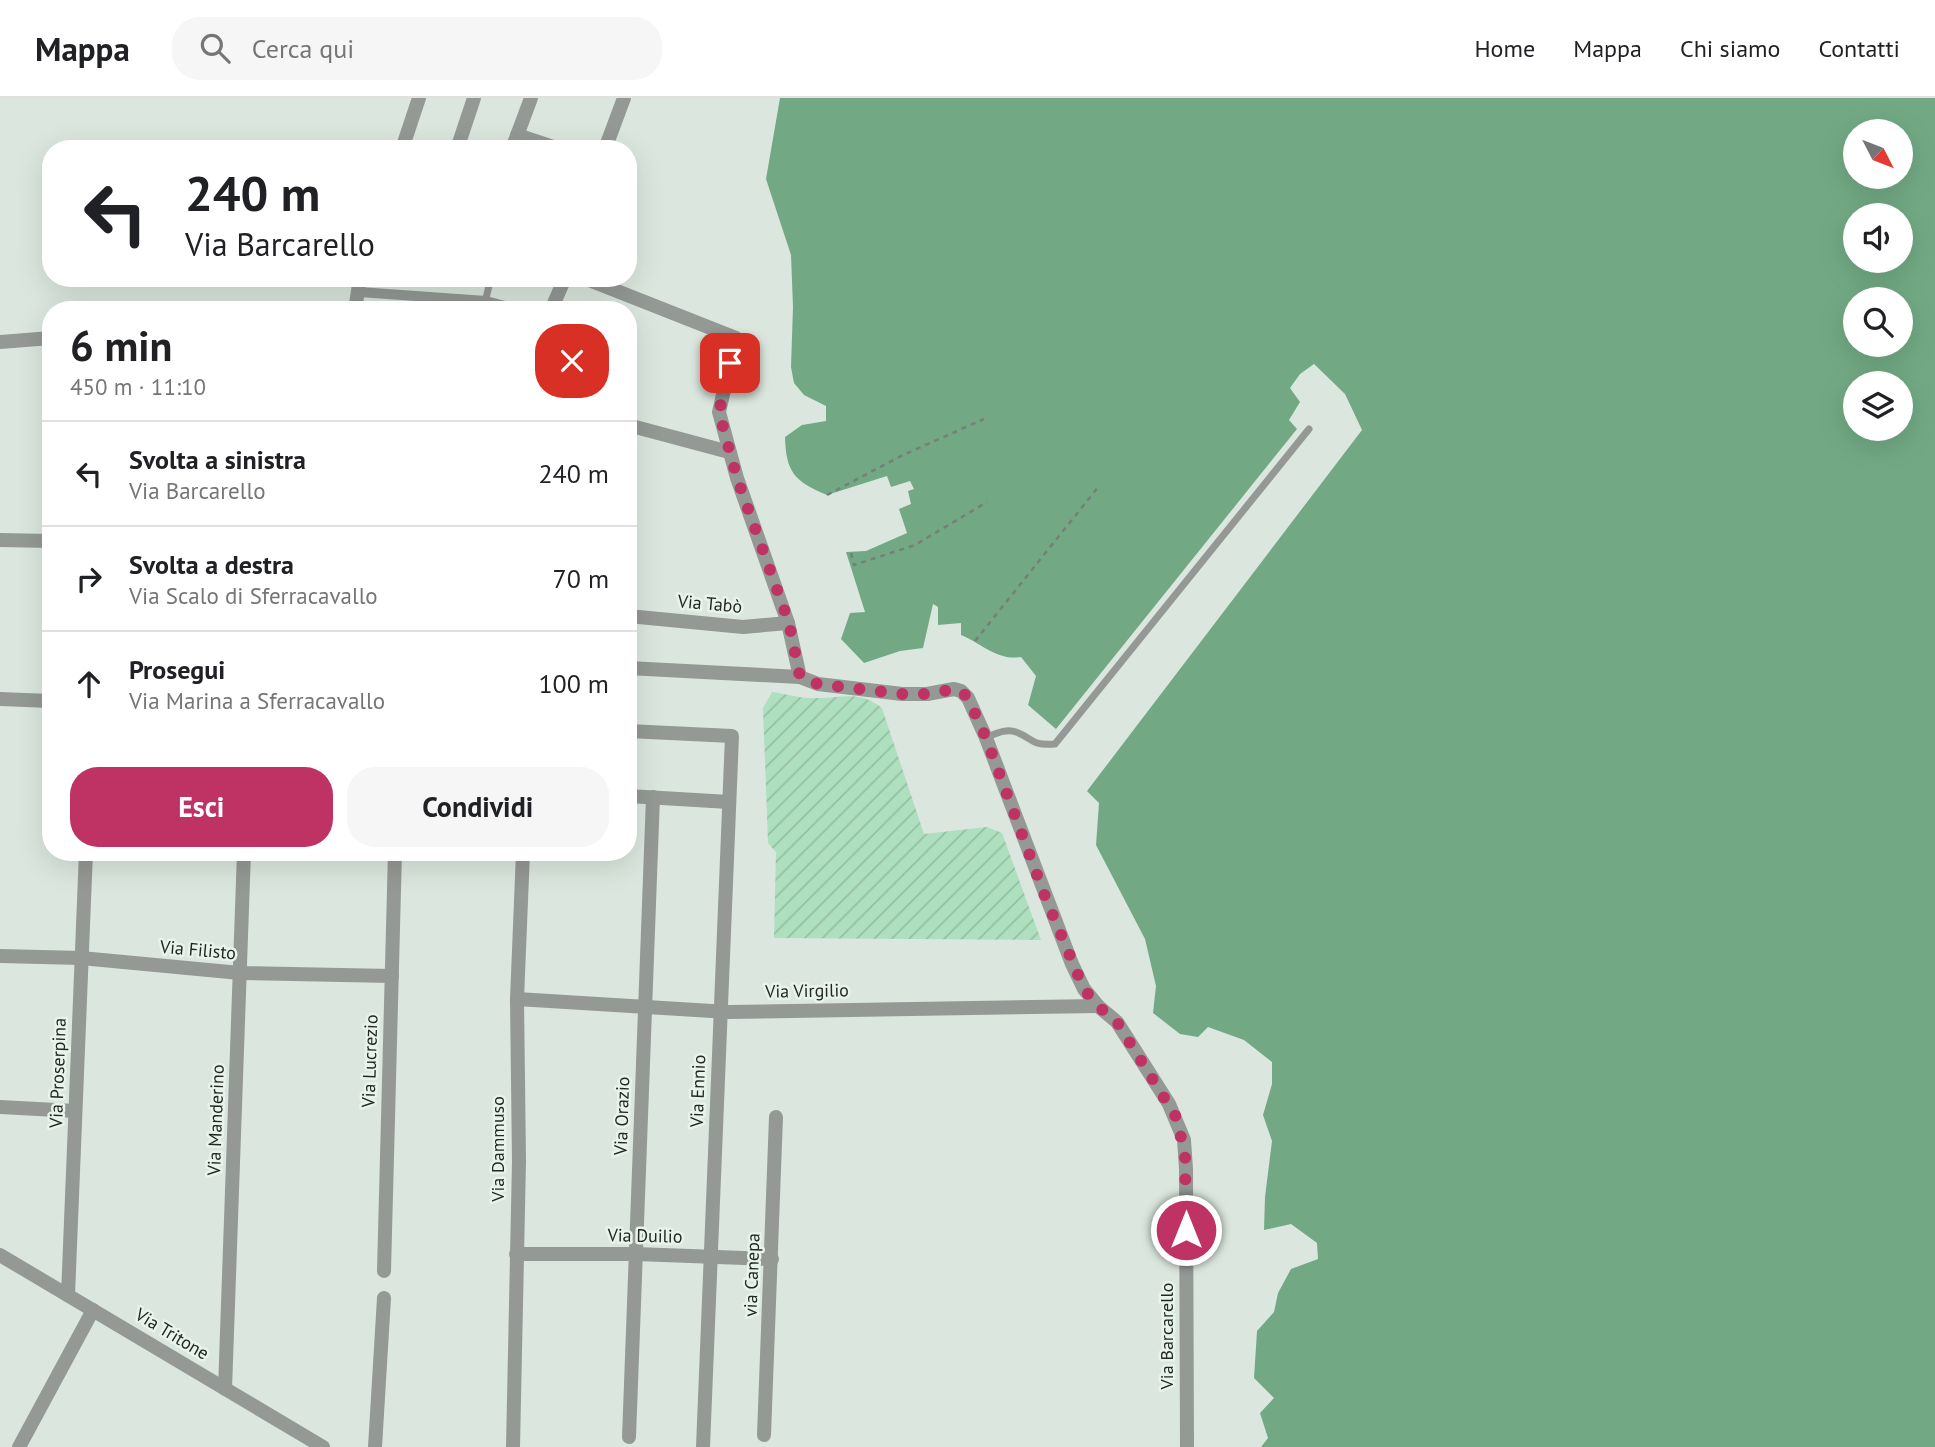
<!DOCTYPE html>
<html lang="it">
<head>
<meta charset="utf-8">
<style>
  :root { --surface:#fff; --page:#f6f6f6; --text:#202124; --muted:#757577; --line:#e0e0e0; --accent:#bf3264 }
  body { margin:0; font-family:"PT Sans",sans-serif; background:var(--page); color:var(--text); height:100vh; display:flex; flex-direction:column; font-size:26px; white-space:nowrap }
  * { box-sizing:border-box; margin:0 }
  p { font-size:23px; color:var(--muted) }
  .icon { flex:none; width:38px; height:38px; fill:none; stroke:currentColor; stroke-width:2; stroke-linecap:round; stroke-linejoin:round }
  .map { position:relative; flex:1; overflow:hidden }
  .details { position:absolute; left:42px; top:203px; width:595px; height:560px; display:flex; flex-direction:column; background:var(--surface); border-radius:28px; box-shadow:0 7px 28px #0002 }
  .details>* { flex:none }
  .top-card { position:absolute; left:42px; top:42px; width:595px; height:147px; border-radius:28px; box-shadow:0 7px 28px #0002; background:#fff; color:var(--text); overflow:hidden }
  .needle { width:46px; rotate:132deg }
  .fabs { position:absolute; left:1843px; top:21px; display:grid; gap:14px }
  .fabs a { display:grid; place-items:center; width:70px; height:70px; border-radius:50%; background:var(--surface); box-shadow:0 7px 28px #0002; font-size:35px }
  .pin { position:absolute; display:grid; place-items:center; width:60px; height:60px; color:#fff; margin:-30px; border-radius:14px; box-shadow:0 4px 10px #0006 }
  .me { position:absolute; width:77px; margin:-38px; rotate:0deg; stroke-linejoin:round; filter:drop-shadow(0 0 5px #0008) }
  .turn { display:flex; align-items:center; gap:24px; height:147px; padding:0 28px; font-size:32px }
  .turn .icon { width:91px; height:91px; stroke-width:2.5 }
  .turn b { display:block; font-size:49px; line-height:60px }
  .round { display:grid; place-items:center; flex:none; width:74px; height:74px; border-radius:28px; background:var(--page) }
  .headline { display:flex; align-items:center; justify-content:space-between; height:119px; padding:0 28px }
  h1 { font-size:42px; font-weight:600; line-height:52px }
  .primary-button { display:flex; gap:14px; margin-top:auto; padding:14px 28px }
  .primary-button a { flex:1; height:80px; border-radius:28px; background:var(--accent); color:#fff; font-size:28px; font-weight:600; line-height:80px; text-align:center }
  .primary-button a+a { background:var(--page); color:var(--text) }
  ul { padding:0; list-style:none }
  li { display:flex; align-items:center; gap:21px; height:105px; padding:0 28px; border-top:2px solid var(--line) }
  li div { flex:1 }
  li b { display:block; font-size:26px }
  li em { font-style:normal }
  header { display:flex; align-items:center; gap:42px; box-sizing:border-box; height:98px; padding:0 35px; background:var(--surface); border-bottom:2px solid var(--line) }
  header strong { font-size:33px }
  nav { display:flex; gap:38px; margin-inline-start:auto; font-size:24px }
  .search { width:490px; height:63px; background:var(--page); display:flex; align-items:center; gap:18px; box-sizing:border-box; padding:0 24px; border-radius:28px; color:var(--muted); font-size:26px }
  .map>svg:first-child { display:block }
  .garden { fill:url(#garden-furrows) }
  .water { fill:#72a984; fill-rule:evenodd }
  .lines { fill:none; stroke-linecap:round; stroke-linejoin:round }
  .path { stroke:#767f79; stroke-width:2.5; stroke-dasharray:5 5; stroke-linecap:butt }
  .service { stroke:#949996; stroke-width:7 }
  .pedestrian { stroke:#949996; stroke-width:10 }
  .minor { stroke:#949996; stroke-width:14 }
  .route { stroke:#bf3264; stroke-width:12; stroke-dasharray:0 21.6 }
  .labels { text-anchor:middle; stroke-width:5; stroke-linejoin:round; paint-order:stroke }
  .street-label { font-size:18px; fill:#222724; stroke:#e8f4eb }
</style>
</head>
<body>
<header>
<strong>Mappa</strong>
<div class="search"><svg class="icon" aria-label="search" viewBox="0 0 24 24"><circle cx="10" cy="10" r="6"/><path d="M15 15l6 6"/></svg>Cerca qui</div>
<nav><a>Home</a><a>Mappa</a><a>Chi siamo</a><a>Contatti</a></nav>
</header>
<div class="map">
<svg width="1935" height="1349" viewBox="0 0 1935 1349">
  <defs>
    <pattern id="garden-furrows" width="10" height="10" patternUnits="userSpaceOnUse" patternTransform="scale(1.75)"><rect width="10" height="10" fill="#aedfbe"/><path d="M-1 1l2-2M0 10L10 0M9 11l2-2" fill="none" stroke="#95bfa3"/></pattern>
  </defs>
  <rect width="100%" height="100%" fill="#dbe7de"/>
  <path class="garden" d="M772,594C787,596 802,601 817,600C844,600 859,592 882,610L924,736L987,729L1002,735L1041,842L774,840L776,754L768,745L763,610Z"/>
  <path class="water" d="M780,0H1935V1349H1261L1268,1340L1260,1315L1274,1300L1254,1280L1257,1233L1274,1214L1278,1195L1291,1171L1318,1161L1317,1145L1291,1126L1264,1132L1265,1099L1272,1043L1263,1017L1272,986V964L1244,942L1208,929L1198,939L1180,936L1153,915L1156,888L1145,841L1096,747L1099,705L1087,693L1362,332L1345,296L1314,266L1300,276L1290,290L1300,304L1289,322L1297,331L1056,631L1028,607L1036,578L1021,559C997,563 981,545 961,537V525L938,527V509L933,506L923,550L900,553L864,565L841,541L850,515L865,514L846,454L866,453L907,435L899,411L911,406L908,393L914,391L910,383L891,389L887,378L827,397C794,383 786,374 785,339L802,327L826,323V308L804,297L794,285L791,269L793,209L791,157L766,81ZM1855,33H1900V79H1855ZM1855,117H1900V163H1855ZM1855,201H1900V247H1855ZM1855,285H1900V331H1855Z"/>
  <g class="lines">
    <g class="path">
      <polyline points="827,397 903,357 984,321"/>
      <polyline points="851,455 854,467 915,447 987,404"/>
      <polyline points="975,543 1099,388"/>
    </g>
    <g class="service">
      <polyline points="483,212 491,180"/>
      <path d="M987,639C995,636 1006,630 1016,634C1035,641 1030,648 1055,646L1309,331"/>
    </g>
    <polyline class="pedestrian" points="359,194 486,203 520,212"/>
    <g class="minor">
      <polyline points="517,37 559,51"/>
      <polyline points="402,51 419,0"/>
      <polyline points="457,51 474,0"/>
      <polyline points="512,51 531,0"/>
      <polyline points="605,51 624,0"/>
      <polyline points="584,180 736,240 719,314 737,380 788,525 800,579"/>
      <polyline points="355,212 360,180"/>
      <polyline points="551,212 565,180"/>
      <polyline points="0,244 51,240"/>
      <polyline points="628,327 729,354"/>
      <polyline points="0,442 51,443"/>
      <polyline points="628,518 743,529 788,525"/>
      <polyline points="628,570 800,579 818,586 902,596 927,596 954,591 961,593 968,600 986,640 1072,866 1084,891 1098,908 1117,924 1169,1006 1184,1042 1186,1071 1187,1349"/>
      <polyline points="0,601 51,603"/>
      <polyline points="628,633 732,638 703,1349"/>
      <polyline points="628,698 729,704"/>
      <polyline points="0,858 81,860 240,875 392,878"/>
      <polyline points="517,901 728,914 1098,908"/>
      <polyline points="0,1009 75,1013"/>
      <polyline points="516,1156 636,1156 772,1161"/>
      <polyline points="0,1157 323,1349"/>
      <polyline points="384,1173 395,754"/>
      <polyline points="68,1197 86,754"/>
      <polyline points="225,1291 244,754"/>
      <polyline points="764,1337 776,1019"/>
      <polyline points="629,1339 653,699"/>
      <polyline points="19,1349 93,1212"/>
      <polyline points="375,1349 384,1200"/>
      <polyline points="513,1349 519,1063 517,901 523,754"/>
    </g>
  </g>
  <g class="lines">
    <polyline class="route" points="730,265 719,314 737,380 789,525 800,579 818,586 902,596 928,596 954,591 961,593 968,600 986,640 1046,801 1084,891 1098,908 1117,924 1176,1019 1185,1056 1186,1132"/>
  </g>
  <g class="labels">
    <g class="street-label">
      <text transform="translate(710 506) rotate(5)" y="6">Via Tabò</text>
      <text transform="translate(198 852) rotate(5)" y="6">Via Filisto</text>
      <text transform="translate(807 893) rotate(-1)" y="6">Via Virgilio</text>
      <text transform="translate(370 963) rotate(-88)" y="6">Via Lucrezio</text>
      <text transform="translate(58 975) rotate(-88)" y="6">Via Proserpina</text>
      <text transform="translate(698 993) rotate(-88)" y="6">Via Ennio</text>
      <text transform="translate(622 1018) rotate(-88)" y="6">Via Orazio</text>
      <text transform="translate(216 1022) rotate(-88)" y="6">Via Manderino</text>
      <text transform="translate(498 1051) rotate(-90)" y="6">Via Dammuso</text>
      <text transform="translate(645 1138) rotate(1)" y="6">Via Duilio</text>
      <text transform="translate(752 1177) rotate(-88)" y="6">via Canepa</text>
      <text transform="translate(172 1236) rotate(31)" y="6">Via Tritone</text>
      <text transform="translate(1167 1238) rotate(-90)" y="6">Via Barcarello</text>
    </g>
  </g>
</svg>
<div class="fabs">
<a><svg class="needle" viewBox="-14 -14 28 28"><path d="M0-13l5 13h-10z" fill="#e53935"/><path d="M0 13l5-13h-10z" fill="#757577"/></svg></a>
<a><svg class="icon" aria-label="sound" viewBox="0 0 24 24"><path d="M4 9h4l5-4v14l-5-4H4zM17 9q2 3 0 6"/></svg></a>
<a><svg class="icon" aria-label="search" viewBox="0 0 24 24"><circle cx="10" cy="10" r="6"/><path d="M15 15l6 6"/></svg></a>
<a><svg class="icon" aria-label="layers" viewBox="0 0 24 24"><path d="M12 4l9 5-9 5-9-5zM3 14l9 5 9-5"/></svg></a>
</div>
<div class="pin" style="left:730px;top:265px;background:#d93025"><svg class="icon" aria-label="arrive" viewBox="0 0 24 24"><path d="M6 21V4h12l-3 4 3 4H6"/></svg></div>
<svg class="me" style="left:1186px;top:1132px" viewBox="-20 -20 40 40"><circle r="17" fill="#bf3264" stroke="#fff" stroke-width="3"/><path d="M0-11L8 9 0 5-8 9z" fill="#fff"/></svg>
<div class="top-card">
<div class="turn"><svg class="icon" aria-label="left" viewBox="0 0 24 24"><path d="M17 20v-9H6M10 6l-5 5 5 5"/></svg><div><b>240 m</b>Via Barcarello</div></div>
</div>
<section class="details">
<div class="headline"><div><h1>6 min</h1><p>450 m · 11:10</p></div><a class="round" style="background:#d93025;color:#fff"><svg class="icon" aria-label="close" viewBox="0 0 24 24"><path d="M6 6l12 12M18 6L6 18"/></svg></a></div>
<ul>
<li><svg class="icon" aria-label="left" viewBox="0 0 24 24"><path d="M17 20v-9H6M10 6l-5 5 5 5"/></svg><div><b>Svolta a sinistra</b><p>Via Barcarello</p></div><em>240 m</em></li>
<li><svg class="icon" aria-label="right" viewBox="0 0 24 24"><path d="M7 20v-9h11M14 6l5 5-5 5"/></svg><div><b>Svolta a destra</b><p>Via Scalo di Sferracavallo</p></div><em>70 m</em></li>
<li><svg class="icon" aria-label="ahead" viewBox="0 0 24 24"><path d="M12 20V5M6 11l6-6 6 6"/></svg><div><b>Prosegui</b><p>Via Marina a Sferracavallo</p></div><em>100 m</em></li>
</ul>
<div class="primary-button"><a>Esci</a><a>Condividi</a></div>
</section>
</div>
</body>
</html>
